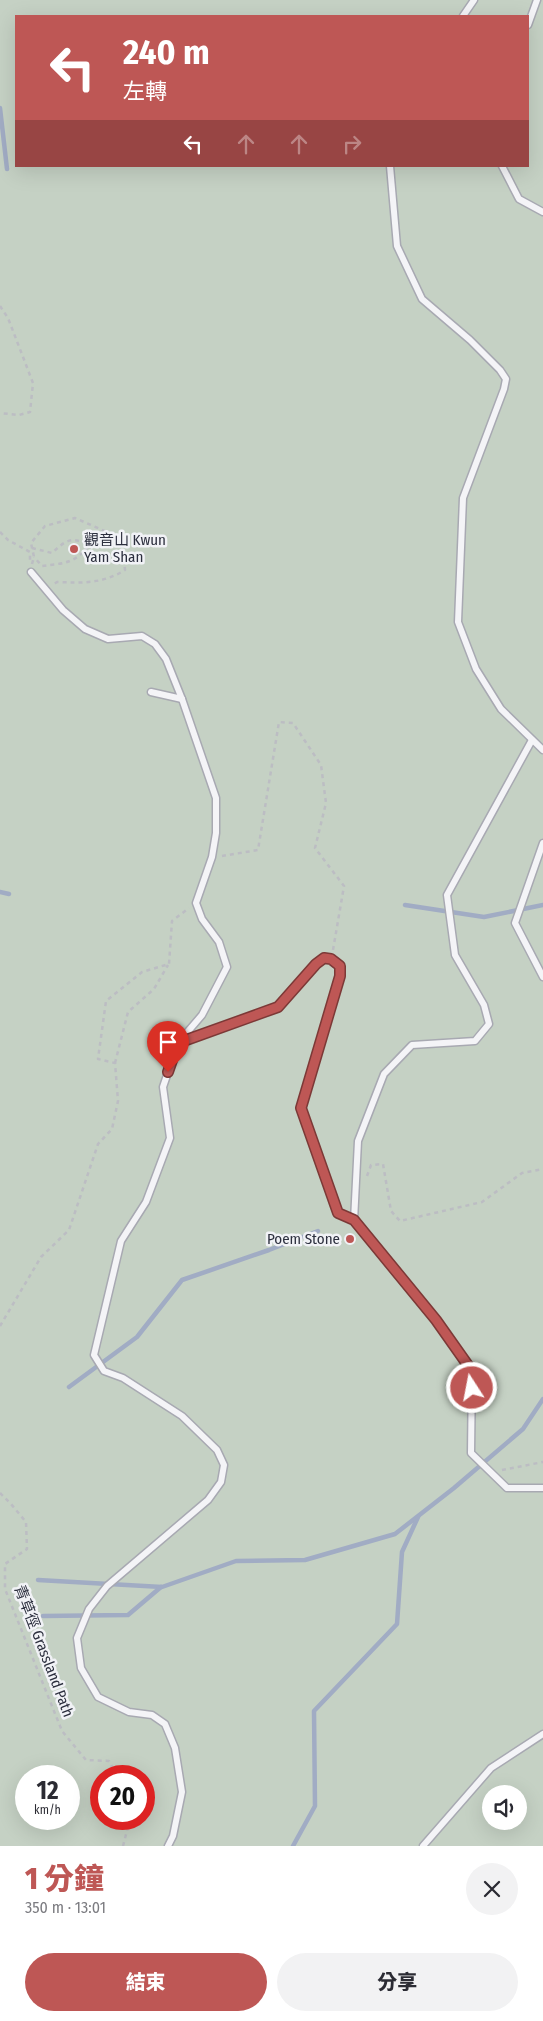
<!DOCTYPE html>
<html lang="zh-TW">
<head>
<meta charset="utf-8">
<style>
  :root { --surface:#fff; --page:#f2f2f3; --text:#2b2b33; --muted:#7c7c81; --accent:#be5755 }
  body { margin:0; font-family:"Fira Sans Condensed","Noto Sans TC",sans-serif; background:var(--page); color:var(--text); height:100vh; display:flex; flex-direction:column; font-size:19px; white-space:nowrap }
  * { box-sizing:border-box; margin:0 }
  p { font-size:16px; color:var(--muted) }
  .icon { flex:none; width:28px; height:28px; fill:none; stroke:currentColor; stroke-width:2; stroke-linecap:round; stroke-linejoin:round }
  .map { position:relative; height:1846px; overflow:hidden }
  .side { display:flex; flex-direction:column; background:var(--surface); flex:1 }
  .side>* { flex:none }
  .top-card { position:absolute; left:15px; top:15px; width:514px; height:152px; border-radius:0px; box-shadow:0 5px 20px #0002; background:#be5755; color:#fff; overflow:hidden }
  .controls { position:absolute; left:482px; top:1785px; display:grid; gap:10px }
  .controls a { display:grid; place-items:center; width:45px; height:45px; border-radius:50%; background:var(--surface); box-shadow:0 5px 20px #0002; font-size:25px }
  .speed { position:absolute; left:15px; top:1765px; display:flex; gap:10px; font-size:25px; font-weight:700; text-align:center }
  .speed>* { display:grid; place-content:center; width:65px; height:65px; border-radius:50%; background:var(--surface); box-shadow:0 5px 20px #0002; line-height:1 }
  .speed small { font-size:12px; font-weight:400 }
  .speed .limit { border:8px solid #d22; background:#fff; color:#111 }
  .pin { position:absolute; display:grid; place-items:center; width:42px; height:42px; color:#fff; margin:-51px -21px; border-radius:50% 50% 50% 0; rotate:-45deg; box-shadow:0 0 5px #0007 }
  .pin .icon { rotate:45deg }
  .me { position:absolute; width:55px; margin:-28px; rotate:349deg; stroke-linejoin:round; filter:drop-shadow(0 0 4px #0008) }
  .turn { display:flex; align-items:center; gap:18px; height:105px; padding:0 25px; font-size:22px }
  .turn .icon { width:65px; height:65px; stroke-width:2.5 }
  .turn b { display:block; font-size:35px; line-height:42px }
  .lanes { display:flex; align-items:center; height:48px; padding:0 25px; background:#0003; justify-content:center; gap:25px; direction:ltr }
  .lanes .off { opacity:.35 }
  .round { display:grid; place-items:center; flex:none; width:52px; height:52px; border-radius:26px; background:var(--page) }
  .headline { display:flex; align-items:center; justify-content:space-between; height:85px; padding:0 25px }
  h1 { font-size:30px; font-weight:800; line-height:38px; color:var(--accent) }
  .primary-button { display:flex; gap:10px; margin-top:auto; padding:10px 25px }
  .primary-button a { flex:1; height:58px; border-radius:30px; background:var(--accent); color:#fff; font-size:20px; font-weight:800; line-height:58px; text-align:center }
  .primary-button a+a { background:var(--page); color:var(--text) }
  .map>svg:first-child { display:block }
  .green { fill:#c5d1c4; fill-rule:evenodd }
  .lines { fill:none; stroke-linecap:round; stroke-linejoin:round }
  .stream { stroke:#a1acc4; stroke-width:4.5 }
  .service-casing { stroke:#a8a9b2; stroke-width:9 }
  .path { stroke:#bcbdc3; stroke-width:2.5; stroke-dasharray:4 4; stroke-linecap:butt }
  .service { stroke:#f4f4f7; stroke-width:6 }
  .route-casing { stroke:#7c3937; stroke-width:12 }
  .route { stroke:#be5755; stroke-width:9 }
  .poi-dot { fill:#be5755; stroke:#f1f2f6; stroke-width:2 }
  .labels { text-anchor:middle; stroke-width:5; stroke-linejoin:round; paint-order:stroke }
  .poi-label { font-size:15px; fill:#2c2f3e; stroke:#f1f2f6; text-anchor:start }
  .street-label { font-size:15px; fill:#2c2f3e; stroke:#f1f2f6 }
</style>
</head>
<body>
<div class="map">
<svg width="543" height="1846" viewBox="0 0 543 1846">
  <rect width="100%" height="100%" fill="#e2e3e8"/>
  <path class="green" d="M0,0H543V1846H0ZM16,16H528V166H16ZM26,1776H69V1819H26ZM101,1776H144V1819H101ZM491,1794H519V1821H491Z"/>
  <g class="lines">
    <g class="stream">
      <polyline points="0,108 7,169"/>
      <polyline points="0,892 9,894"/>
      <polyline points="405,905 484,917 543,905"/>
      <polyline points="69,1387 137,1337 182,1280 269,1250 318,1231"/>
      <polyline points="38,1580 162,1587 236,1561 305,1560 395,1534 454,1488 523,1429 543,1399"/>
      <polyline points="43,1616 128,1615 161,1587"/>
      <polyline points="293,1846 315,1806 314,1711 397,1624 402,1552 418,1517"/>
    </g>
    <g class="service-casing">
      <g id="service">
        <polyline points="463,16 474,0"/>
        <polyline points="528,25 537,0"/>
        <polyline points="390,166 397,246 422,299 470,340 500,370 506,379 504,389 463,498 458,622 476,669 501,709 543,750"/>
        <polyline points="502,166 519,199 543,212"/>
        <polyline points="31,572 63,610 85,629 108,639 142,636 155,644 166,659 182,699 216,798 216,833 212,857 196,903 202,919 219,942 227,967 202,1015 178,1043 278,1007 316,964 324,958 331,959 340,966 340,976 301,1108 338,1213 354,1221 358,1141 384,1074 412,1045 475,1041 489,1024 484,1005 455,955 447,895 532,740"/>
        <polyline points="151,692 182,699"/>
        <polyline points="543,843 515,923 543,977"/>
        <polyline points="354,1221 436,1320 472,1371 471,1453 507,1488 543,1488"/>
        <polyline points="168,1846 173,1836 182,1792 175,1748 165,1724 152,1715 129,1712 98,1697 81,1668 77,1638 89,1609 107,1586 208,1500 221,1482 224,1465 217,1450 182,1416 123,1378 104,1371 94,1355 121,1241 146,1202 170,1138 163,1087 178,1043"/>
        <polyline points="423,1846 491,1768 543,1734"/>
      </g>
    </g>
    <g class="path">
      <polyline points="0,306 8,318 33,383 30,412 19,415 0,413"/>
      <polyline points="0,532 8,540 30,552 30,563"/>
      <path d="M32,548L52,553C66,540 71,536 89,545C75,564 64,563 42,566L34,557"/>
      <path d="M32,564L34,557L31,543L45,526L75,518L116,536L123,551L125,570C102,584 83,583 57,582L54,584"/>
      <polyline points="222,856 258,850 279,722 293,723 321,765 326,803 315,848 344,886 333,950"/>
      <polyline points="115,1063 128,1012 154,989 168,965"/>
      <polyline points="367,1176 371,1165 383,1164 391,1211 400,1221 482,1202 522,1173 543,1169"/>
      <polyline points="0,1326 41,1257 69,1230 98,1144 112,1129 118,1101 115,1063 98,1059 106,1001 142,972 169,964 172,921 189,908"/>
      <polyline points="502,1470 543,1462"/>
      <polyline points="0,1493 11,1504 26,1522 27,1549 5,1564 5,1589 62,1731 86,1760 109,1761 117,1776"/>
      <polyline points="123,1846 130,1819"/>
    </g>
    <use href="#service" class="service"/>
  </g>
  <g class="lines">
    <g class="route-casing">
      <polyline id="route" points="168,1072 178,1043 278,1007 316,964 324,958 331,959 340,966 340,976 301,1108 338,1213 354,1220 436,1320 472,1371 472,1388"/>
    </g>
    <use href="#route" class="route"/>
  </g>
  <g class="poi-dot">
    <circle cx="74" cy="549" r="5"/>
    <circle cx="350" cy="1239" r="5"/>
  </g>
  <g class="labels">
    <g class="poi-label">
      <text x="84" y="545">觀音山 Kwun<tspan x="84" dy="17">Yam Shan</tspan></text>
      <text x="340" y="1244" text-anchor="end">Poem Stone</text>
    </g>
    <g class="street-label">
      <text transform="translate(44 1651) rotate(69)" y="5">青草徑 Grassland Path</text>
    </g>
  </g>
</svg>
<div class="controls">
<a><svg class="icon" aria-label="sound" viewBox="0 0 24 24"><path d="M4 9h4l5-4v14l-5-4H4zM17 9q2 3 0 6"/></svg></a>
</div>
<div class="speed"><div>12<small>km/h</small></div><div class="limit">20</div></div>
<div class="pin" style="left:168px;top:1072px;background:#d93025"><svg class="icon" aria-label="arrive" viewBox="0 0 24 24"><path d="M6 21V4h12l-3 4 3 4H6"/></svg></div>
<svg class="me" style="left:472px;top:1388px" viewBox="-20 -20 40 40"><circle r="17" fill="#be5755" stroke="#fff" stroke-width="3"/><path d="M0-11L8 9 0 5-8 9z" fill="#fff"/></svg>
<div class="top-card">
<div class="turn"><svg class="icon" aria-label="left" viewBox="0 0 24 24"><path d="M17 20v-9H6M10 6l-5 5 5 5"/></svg><div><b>240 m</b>左轉</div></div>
<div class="lanes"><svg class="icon" aria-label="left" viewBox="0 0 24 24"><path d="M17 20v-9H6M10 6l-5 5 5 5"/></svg><svg class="icon off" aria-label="ahead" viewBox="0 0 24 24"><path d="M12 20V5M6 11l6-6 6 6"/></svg><svg class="icon off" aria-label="ahead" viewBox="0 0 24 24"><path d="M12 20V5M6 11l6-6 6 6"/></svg><svg class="icon off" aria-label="right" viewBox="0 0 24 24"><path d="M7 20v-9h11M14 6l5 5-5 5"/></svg></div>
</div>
</div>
<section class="side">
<div class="headline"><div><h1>1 分鐘</h1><p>350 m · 13:01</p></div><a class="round"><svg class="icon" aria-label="close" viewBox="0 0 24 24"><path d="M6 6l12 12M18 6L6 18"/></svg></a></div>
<div class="primary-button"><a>結束</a><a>分享</a></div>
</section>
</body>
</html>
